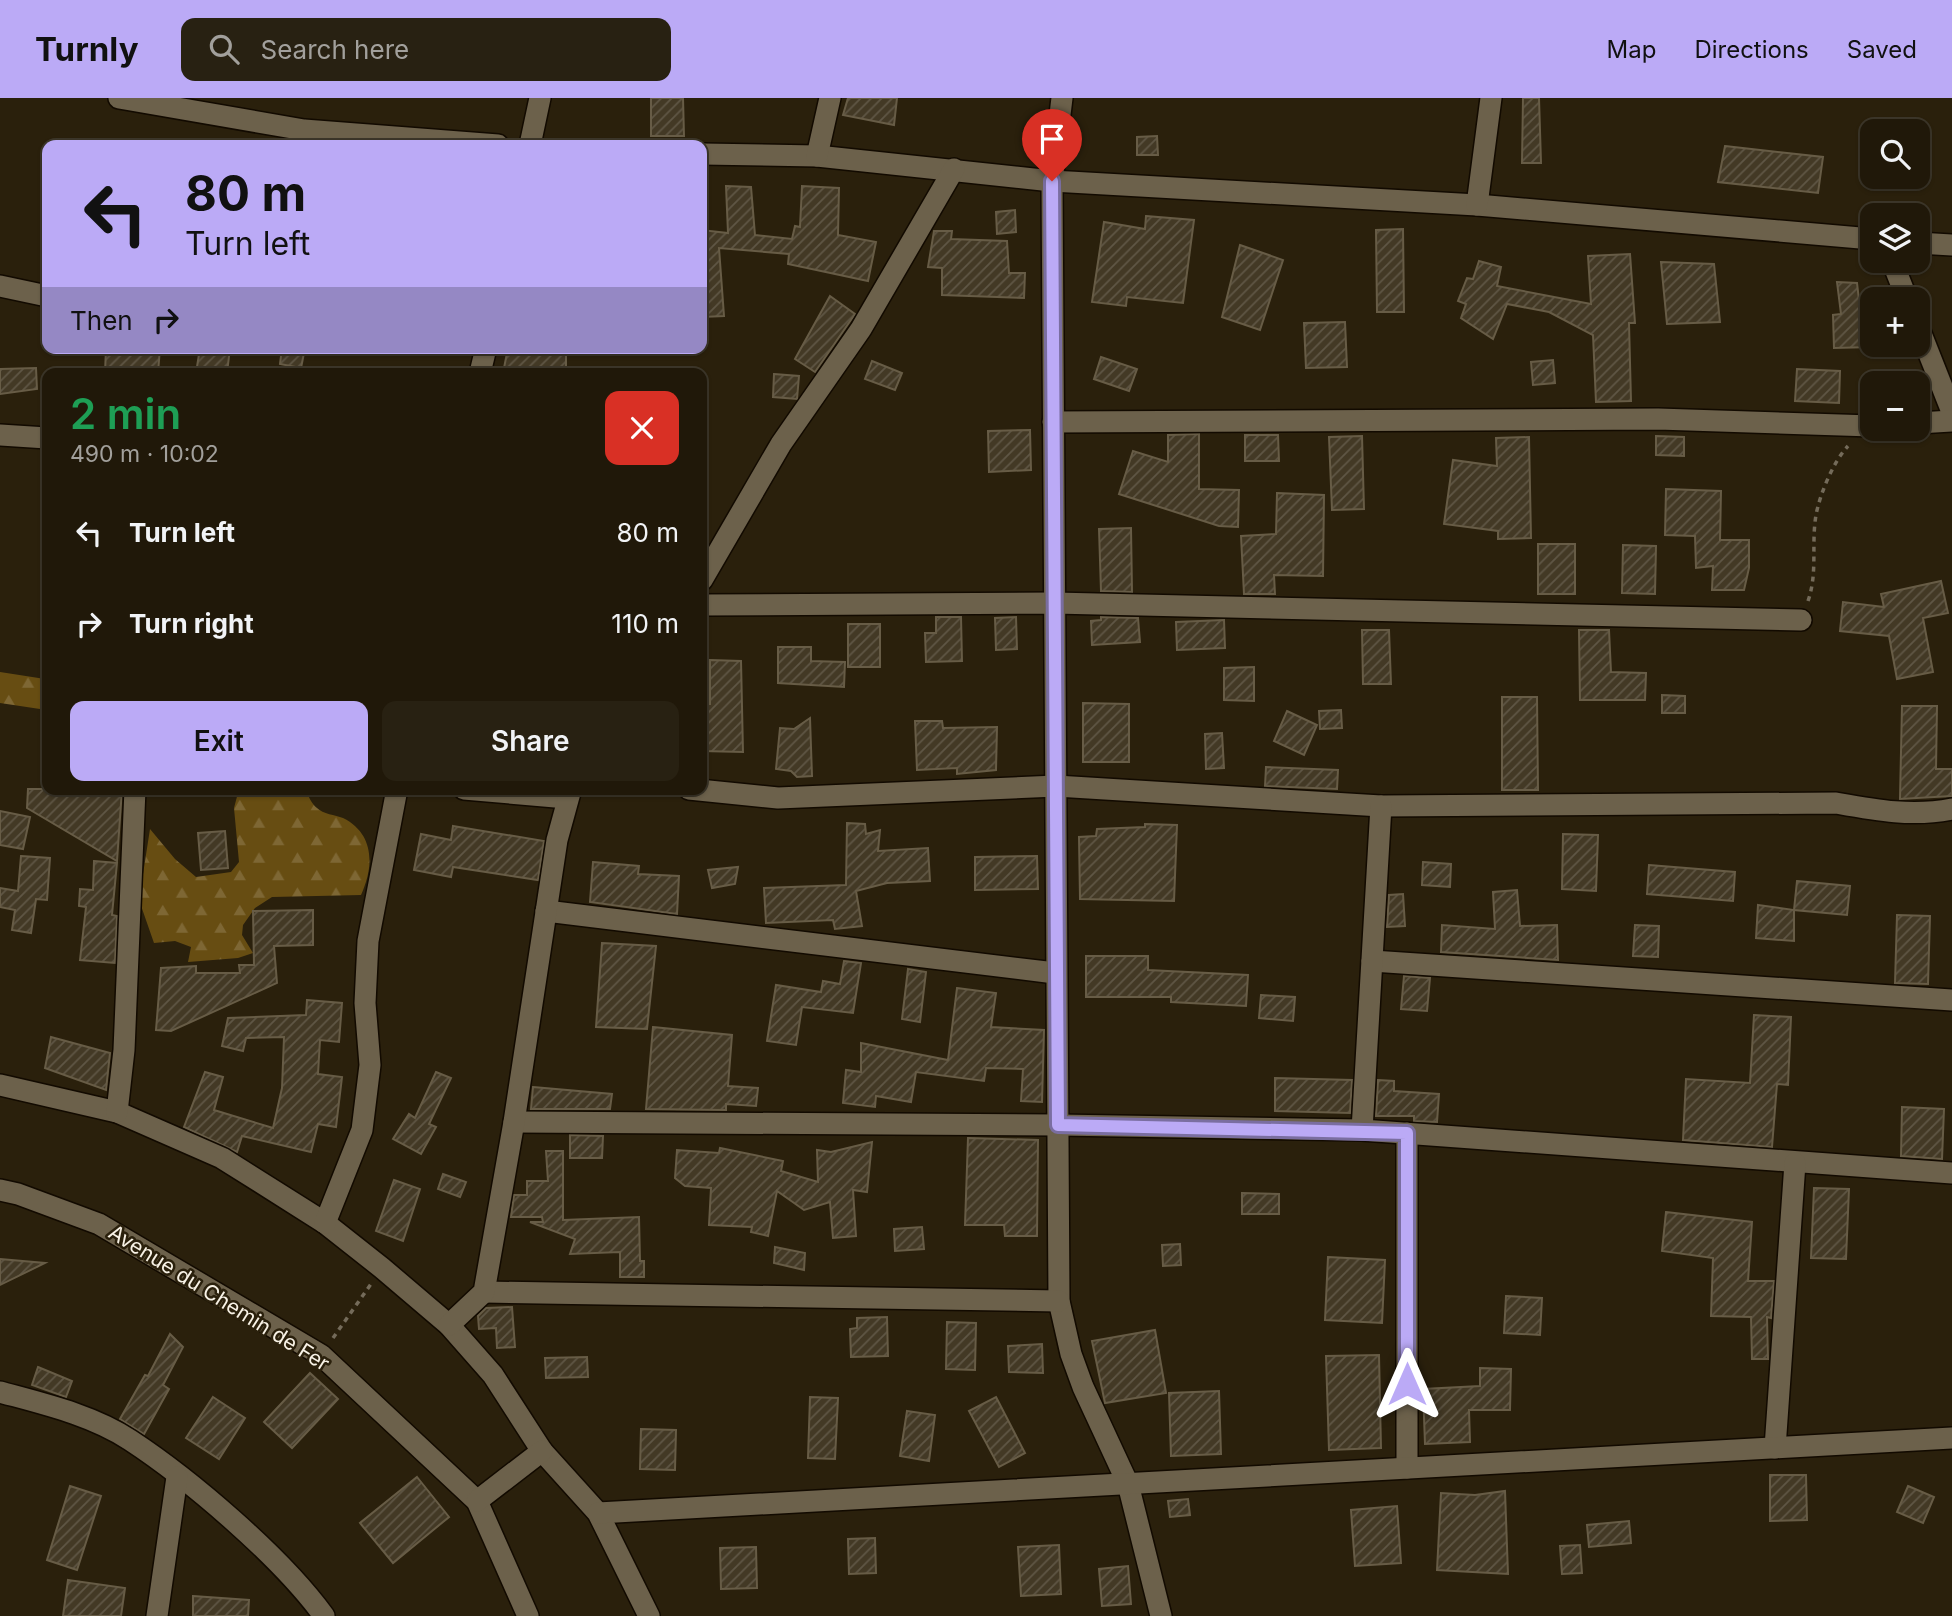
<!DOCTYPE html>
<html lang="en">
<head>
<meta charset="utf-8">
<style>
  :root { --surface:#201809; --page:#282112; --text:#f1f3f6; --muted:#a2a09c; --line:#3d372a; --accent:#bbaaf6 }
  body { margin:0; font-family:Inter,sans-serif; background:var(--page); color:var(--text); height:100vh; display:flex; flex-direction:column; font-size:26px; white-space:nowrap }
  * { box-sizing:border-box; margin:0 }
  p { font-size:23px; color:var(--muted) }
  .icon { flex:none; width:38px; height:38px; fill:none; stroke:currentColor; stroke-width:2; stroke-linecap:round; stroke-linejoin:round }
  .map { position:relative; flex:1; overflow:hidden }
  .sheet { position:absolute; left:42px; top:270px; width:665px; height:427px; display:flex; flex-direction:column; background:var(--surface); border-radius:14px; box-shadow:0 2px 5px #0004,0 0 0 2px var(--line) }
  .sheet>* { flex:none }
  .hud { position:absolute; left:42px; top:42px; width:665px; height:214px; border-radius:14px; box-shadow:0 2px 5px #0004,0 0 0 2px var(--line); background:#bbaaf6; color:#111; overflow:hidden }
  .fabs { position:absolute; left:1860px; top:21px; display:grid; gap:14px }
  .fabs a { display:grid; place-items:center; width:70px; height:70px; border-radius:14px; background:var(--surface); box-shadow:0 2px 5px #0004,0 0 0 2px var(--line); font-size:35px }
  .pin { position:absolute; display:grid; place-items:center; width:60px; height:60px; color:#fff; margin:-72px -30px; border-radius:50% 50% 50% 0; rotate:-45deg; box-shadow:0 0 7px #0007 }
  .pin .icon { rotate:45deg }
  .me { position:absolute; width:77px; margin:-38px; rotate:0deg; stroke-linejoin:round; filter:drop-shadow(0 0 5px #0008) }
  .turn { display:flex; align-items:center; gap:24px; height:147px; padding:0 28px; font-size:32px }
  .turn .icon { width:91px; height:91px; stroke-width:2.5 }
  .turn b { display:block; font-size:49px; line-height:60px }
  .then { display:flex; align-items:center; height:66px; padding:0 28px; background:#0003; gap:14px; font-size:26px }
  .round { display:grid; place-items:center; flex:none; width:74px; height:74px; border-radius:14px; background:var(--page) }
  .head { display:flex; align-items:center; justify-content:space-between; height:119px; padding:0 28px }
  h1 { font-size:42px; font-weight:600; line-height:52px; color:#1e9e55 }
  .action { display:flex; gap:14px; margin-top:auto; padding:14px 28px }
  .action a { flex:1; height:80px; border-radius:14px; background:var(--accent); color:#111; font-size:28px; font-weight:600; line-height:80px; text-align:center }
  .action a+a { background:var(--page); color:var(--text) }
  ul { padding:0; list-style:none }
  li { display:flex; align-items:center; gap:21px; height:91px; padding:0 28px }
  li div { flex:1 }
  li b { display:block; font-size:26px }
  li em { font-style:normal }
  header { display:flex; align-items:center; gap:42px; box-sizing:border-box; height:98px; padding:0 35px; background:var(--accent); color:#111 }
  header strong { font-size:33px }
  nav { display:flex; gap:38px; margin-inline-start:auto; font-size:24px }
  .search { width:490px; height:63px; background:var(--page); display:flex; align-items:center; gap:18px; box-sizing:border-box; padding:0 24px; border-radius:14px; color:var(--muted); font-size:26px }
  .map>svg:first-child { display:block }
  .forest { fill:url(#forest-firs) }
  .building { fill:url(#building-hatch); stroke:#675c46; stroke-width:2 }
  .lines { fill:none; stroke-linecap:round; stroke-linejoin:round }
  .minor-casing { stroke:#120a00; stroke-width:24 }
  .path { stroke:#746b5a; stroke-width:3.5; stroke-dasharray:5 5; stroke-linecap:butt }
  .minor { stroke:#6c614b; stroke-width:21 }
  .route-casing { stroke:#7a6ea0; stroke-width:18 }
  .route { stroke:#bbaaf6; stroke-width:12 }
  .labels { text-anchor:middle; stroke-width:5; stroke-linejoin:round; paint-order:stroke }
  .street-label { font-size:21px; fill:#f8f2e6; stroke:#2a200c }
</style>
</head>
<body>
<header>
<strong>Turnly</strong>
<div class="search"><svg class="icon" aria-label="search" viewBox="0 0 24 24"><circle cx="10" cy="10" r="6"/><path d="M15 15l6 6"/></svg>Search here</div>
<nav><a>Map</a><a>Directions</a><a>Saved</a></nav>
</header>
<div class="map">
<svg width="1952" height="1518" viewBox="0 0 1952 1518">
  <defs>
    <pattern id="forest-firs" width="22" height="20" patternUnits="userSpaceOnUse" patternTransform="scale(1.75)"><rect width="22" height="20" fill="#674d12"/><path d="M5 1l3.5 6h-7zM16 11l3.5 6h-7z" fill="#7e6734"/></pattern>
    <pattern id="building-hatch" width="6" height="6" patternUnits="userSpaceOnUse" patternTransform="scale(1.75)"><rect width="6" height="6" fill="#433925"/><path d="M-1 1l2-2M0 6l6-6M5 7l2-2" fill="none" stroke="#5f5645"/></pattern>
  </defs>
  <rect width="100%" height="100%" fill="#2a200c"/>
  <g class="forest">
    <polygon points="0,574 45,581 40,611 0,605"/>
    <path d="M239,691H305C308,697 312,707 317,710C323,716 335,717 343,720C375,736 374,769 361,797L272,799L255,810L243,827L242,837L253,855L238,860L188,864L191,849L175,843L154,845L139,802L150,731L175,761L196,779L231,774L239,764L234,710Z"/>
  </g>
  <g class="building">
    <polygon points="651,0 683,0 684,38 651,38"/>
    <polygon points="848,0 897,0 894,27 843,17"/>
    <polygon points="1523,0 1539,0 1541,65 1522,65"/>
    <polygon points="1157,38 1158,57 1137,57 1137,39"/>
    <polygon points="1725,48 1823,59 1818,95 1718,84"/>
    <polygon points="726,88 751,89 755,137 792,141 795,128 800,129 802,88 839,90 838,137 876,144 868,183 788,166 789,156 719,150 724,218 702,219 702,132 728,135"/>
    <polygon points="1015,112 1016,134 997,136 996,114"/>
    <polygon points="1146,118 1194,122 1183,205 1127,199 1126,208 1092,204 1104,124 1145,131"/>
    <polygon points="1403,131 1404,214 1377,214 1376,132"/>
    <polygon points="934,133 952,133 951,141 1007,143 1009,175 1025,175 1024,200 942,197 942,170 928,169"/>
    <polygon points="1240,147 1283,162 1260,232 1222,219"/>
    <polygon points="1630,156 1635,225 1629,225 1631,303 1596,304 1593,237 1549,214 1507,206 1493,241 1461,220 1466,206 1458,203 1467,180 1473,181 1479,163 1501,169 1497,188 1591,206 1588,158"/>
    <polygon points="1661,164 1714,166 1720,224 1667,226"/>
    <polygon points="1837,184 1857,185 1859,202 1868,202 1865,215 1872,215 1872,249 1834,250 1833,217 1841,216"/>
    <polygon points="830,198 855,216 815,274 795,261"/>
    <polygon points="1345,224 1347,269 1306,270 1304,225"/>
    <polygon points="106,250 160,250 158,275 105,275"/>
    <polygon points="200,250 230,250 227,275 196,275"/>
    <polygon points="282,250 305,250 301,270 280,266"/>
    <polygon points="508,250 566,250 566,275 503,275"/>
    <polygon points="1101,259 1137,271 1129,293 1094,281"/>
    <polygon points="1553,262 1555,285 1533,287 1531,264"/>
    <polygon points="872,263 902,275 895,292 865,281"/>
    <polygon points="36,270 37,291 0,296 0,271"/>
    <polygon points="1797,271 1840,273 1839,305 1795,303"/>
    <polygon points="774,276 799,278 797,301 773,299"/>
    <polygon points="1030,332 1031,372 989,374 988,333"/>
    <polygon points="1199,336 1199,391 1239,392 1238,429 1219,428 1119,396 1133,353 1168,364 1168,337"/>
    <polygon points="1245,337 1278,337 1279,363 1245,363"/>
    <polygon points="1362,338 1364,411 1332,412 1329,339"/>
    <polygon points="1656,338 1684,339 1684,358 1656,357"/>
    <polygon points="1529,339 1531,440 1498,441 1498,433 1444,426 1453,362 1497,368 1496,340"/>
    <polygon points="1666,391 1721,393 1720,442 1749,442 1749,470 1744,492 1712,492 1713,468 1696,470 1695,438 1665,437"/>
    <polygon points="1277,395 1324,397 1323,478 1274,477 1275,496 1244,496 1241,438 1276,436"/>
    <polygon points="1131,430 1132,494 1101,493 1099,431"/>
    <rect x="1538" y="446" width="37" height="50"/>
    <polygon points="1623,447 1656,448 1655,496 1622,495"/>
    <polygon points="1941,483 1948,515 1923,520 1933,574 1897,581 1889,538 1840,533 1843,504 1884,509 1881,496"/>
    <polygon points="936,519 961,519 962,563 926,564 925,535 936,535"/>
    <polygon points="1016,519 1017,551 996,552 995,520"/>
    <polygon points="1101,519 1138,520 1140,544 1092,547 1091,523 1101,522"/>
    <polygon points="1224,522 1225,550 1177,552 1176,524"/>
    <rect x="848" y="526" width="32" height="43"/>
    <polygon points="1362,532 1389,532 1391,586 1363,586"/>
    <polygon points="1579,532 1609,532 1611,574 1646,575 1645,602 1580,602"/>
    <polygon points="778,549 811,549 811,563 845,564 844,589 778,585"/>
    <polygon points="710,562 741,563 743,654 702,653 702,606 710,606"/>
    <polygon points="1254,569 1254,603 1224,602 1224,570"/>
    <polygon points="1662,597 1685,598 1685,615 1662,615"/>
    <polygon points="1502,599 1537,599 1538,692 1502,692"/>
    <polygon points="1083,605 1129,606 1129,664 1083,664"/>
    <polygon points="1902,608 1937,608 1936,671 1952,671 1952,698 1900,701"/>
    <polygon points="1341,612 1342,630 1320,631 1319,613"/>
    <polygon points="1287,613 1317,627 1304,657 1274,643"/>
    <polygon points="810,620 812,678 797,679 791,673 776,671 780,630 794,631"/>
    <polygon points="915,623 942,623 943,630 997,629 996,672 957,676 957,670 917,672"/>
    <polygon points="1222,635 1224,670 1206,671 1205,636"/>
    <polygon points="1266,669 1338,672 1337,691 1265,688"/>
    <polygon points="28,691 122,691 117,763 27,710"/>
    <polygon points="0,713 30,719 23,751 0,747"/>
    <polygon points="847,725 865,726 866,736 880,732 878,753 928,750 930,783 887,785 856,793 862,828 835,831 833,822 766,825 764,790 846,787"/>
    <polygon points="1145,726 1177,727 1174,803 1080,801 1079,739 1096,738 1097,731 1145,729"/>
    <polygon points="453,728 544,743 538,782 453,769 451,779 414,772 421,736 451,742"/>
    <polygon points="225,733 228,770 201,772 198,735"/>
    <polygon points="1563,736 1598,737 1596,793 1562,791"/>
    <polygon points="21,758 50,760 47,802 36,801 31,835 12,832 15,812 0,809 0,790 18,793"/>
    <polygon points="1037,758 1038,791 975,792 975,759"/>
    <polygon points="94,763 117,765 112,817 117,818 115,865 80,862 86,809 79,808 80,791 93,792"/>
    <polygon points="593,764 639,768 638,776 679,778 677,816 590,804"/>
    <polygon points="1423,764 1451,766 1450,789 1422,787"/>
    <polygon points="1649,767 1735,774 1733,803 1647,796"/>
    <polygon points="738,769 735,786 712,790 708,772"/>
    <polygon points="1797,783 1850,788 1847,817 1794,812"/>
    <polygon points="1517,792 1520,828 1557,827 1558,862 1441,854 1442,827 1495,831 1493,794"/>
    <polygon points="1403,796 1405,828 1387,829 1389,797"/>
    <polygon points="1758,807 1794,812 1794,843 1756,840"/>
    <polygon points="313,812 313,847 274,848 277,885 171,933 156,932 161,870 196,868 196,875 240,875 239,867 254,867 253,813"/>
    <polygon points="1897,817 1930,818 1928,886 1895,885"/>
    <polygon points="1635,827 1659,828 1658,859 1633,858"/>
    <polygon points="602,845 656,848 647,931 596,929"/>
    <polygon points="1086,858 1148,858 1148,872 1248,877 1246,908 1171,904 1171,899 1086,899"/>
    <polygon points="844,863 861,865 853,915 802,909 796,947 767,943 776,887 821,894 823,883 840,886"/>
    <polygon points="908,871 926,874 920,924 902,921"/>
    <polygon points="1404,878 1430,880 1427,913 1401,911"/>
    <polygon points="957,890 996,895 991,929 1044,932 1042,1004 1021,1003 1023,971 986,970 984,983 916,974 911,1004 876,998 875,1009 843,1005 846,972 861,974 861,945 948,962"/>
    <polygon points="1261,897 1295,899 1293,923 1259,920"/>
    <polygon points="307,902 342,905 339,944 320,942 318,976 342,979 336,1029 318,1026 311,1054 242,1038 237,1054 184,1029 205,974 223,979 214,1012 273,1030 282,990 284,939 246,940 243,953 222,948 228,920 306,917"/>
    <polygon points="1754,917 1791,919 1788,987 1777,986 1772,1049 1683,1042 1686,981 1750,985"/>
    <polygon points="653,929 732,937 728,988 758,990 756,1008 726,1006 726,1012 646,1011"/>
    <polygon points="51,939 110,955 106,992 45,970"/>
    <polygon points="436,974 451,980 429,1026 436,1029 421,1056 393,1041 409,1016 415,1020"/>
    <polygon points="1275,980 1352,982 1350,1015 1275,1013"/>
    <polygon points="1378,982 1394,983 1394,993 1439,996 1437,1024 1414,1023 1414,1018 1376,1018"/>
    <polygon points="533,989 612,996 610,1011 531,1011"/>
    <polygon points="1902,1009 1944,1011 1942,1061 1901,1058"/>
    <polygon points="570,1037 603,1038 602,1060 570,1060"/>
    <polygon points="968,1040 1038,1042 1037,1138 1005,1138 1004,1127 965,1127"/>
    <polygon points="872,1044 867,1094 853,1092 856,1138 833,1140 830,1104 804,1112 777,1093 768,1138 751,1134 752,1129 709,1127 711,1090 685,1088 675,1080 677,1052 719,1055 720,1050 783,1063 781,1073 818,1084 817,1052 831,1054"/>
    <polygon points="546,1053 563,1053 563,1122 639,1119 640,1163 644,1163 644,1179 620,1179 620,1154 570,1156 575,1141 530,1124 543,1124 542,1119 511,1119 514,1097 527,1097 527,1083 548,1083"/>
    <polygon points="443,1076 466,1084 460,1099 438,1091"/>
    <polygon points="394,1082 420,1091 403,1143 376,1133"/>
    <polygon points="1814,1090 1849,1091 1846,1161 1811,1160"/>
    <polygon points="1242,1095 1279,1096 1279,1116 1242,1116"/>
    <polygon points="1666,1114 1752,1124 1748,1183 1774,1183 1771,1220 1767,1219 1768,1261 1752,1261 1751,1219 1711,1218 1713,1160 1662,1153"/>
    <polygon points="922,1129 924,1151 895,1153 894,1131"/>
    <polygon points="1180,1146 1181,1167 1163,1168 1162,1147"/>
    <polygon points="775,1149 805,1155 804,1172 774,1165"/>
    <polygon points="1328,1159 1385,1162 1382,1225 1325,1222"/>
    <polygon points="0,1161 45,1165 0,1187"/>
    <polygon points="1506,1198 1542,1200 1540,1237 1504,1235"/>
    <polygon points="512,1209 515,1249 497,1250 496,1230 479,1231 478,1218 486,1210"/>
    <polygon points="887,1219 888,1258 851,1259 850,1231 857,1230 857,1220"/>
    <polygon points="947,1224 976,1225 975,1272 946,1271"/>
    <polygon points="1155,1232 1166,1295 1105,1305 1092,1243"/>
    <polygon points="170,1236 183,1249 163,1287 169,1291 144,1336 120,1321 145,1277 148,1278"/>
    <polygon points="1042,1246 1043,1275 1009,1274 1008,1248"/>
    <polygon points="1379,1257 1381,1350 1329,1352 1326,1258"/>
    <polygon points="587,1259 588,1279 546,1280 545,1260"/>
    <polygon points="38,1269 72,1283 66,1299 32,1287"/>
    <polygon points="1480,1270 1511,1271 1510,1312 1469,1312 1470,1344 1425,1346 1423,1291 1480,1288"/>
    <polygon points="310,1275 338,1301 292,1350 264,1324"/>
    <polygon points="1219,1293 1221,1356 1171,1358 1169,1295"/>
    <polygon points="213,1299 245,1320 219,1361 186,1340"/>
    <polygon points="810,1299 838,1300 835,1361 808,1360"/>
    <polygon points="996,1299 1025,1355 999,1369 969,1313"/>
    <polygon points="907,1313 935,1317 929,1363 900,1358"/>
    <polygon points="641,1331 676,1332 675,1372 640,1371"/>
    <polygon points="1770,1377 1806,1377 1807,1422 1770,1423"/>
    <polygon points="417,1379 449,1419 393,1465 360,1425"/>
    <polygon points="70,1388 101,1398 77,1472 47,1462"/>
    <polygon points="1908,1388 1934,1399 1923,1425 1897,1414"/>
    <polygon points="1505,1393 1508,1476 1437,1472 1441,1395 1475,1397"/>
    <polygon points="1188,1401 1190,1417 1170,1419 1168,1403"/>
    <polygon points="1397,1408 1401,1465 1355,1468 1351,1412"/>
    <polygon points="1629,1423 1631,1445 1589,1449 1587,1427"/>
    <polygon points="875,1440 876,1475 849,1476 848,1441"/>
    <polygon points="1059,1447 1061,1496 1021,1498 1018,1449"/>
    <polygon points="1580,1447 1582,1475 1562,1476 1560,1448"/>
    <polygon points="756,1449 757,1490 721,1491 720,1450"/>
    <polygon points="1128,1468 1131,1506 1102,1508 1099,1471"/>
    <polygon points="68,1482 125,1490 121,1518 63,1518"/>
    <polygon points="193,1498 249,1502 248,1518 193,1518"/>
  </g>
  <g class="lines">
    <g class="minor-casing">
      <g id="minor">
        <polyline points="119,0 304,32 498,47"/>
        <polyline points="1062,0 1052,83 1059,1203 1071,1256 1083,1289 1128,1386 1161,1518"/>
        <polyline points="530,47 540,0"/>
        <polyline points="702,56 817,58 1052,83 1477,107 1872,141"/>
        <polyline points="817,58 830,0"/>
        <polyline points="1477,107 1491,0"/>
        <polyline points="1918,145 1952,147"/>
        <polyline points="1892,163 1907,201"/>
        <polyline points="0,188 47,198"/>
        <polyline points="1918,228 1952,314"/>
        <polyline points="480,275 486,250"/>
        <polyline points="1053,324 1658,321 1872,328"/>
        <polyline points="1918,325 1952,323"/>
        <polyline points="0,337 47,340"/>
        <polyline points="702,482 781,346 861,231 954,71"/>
        <polyline points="702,507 1054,505 1801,522"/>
        <polyline points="464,691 567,700"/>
        <path d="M689,691L778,700L1056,688L1381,708L1836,705C1875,712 1912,719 1952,711"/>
        <polyline points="546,813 1055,875"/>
        <polyline points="1372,863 1952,902"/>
        <polyline points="0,987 117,1014 222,1060 325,1125 382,1170 449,1227 493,1277 542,1353 598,1415 649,1518"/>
        <polyline points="117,1014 124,952 135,691"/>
        <polyline points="514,1024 1058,1027 1362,1032 1952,1075"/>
        <polyline points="1362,1032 1381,708"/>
        <polyline points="1407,1035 1407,1370"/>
        <polyline points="0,1092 18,1096 99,1126 321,1257 477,1403 528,1518"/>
        <polyline points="325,1125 362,1032 370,967 365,905 368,843 397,691"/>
        <polyline points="484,1194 1059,1203"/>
        <polyline points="449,1227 484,1194 514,1024 557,742 571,691"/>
        <path d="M0,1294C44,1306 92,1317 130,1342C191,1382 281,1459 324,1518"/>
        <polyline points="1775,1350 1795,1065"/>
        <polyline points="477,1403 542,1353"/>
        <polyline points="598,1415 1952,1340"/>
        <polyline points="157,1518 177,1379"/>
      </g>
    </g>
    <g class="path">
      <path d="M1808,503C1818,474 1811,447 1816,417C1820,396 1833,364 1848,348"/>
      <polyline points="333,1240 371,1186"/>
    </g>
    <use href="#minor" class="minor"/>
  </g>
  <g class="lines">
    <g class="route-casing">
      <polyline id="route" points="1052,83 1058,1027 1407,1035 1407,1286"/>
    </g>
    <use href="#route" class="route"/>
  </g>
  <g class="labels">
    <g class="street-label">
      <text transform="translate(219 1200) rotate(32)" y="7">Avenue du Chemin de Fer</text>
    </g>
  </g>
</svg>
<div class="fabs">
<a><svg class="icon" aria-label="search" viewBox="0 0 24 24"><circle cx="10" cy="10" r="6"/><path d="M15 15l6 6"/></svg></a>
<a><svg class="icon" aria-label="layers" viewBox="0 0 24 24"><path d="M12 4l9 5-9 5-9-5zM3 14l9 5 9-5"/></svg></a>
<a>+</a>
<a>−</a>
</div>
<div class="pin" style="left:1052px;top:83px;background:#d93025"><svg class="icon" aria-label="arrive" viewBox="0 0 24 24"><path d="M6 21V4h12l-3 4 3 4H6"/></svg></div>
<svg class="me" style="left:1407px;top:1286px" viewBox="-20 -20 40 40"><path d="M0-17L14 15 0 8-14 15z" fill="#bbaaf6" stroke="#fff" stroke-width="4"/></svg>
<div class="hud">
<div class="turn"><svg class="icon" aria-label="left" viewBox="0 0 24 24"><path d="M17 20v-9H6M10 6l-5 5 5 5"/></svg><div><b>80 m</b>Turn left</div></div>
<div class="then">Then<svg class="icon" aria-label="right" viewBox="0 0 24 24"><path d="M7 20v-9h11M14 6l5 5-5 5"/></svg></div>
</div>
<section class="sheet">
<div class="head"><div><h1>2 min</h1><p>490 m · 10:02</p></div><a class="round" style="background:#d93025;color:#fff"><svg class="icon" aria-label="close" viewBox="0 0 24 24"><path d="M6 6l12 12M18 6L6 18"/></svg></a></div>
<ul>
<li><svg class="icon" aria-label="left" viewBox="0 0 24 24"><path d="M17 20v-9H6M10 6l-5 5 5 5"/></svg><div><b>Turn left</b></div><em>80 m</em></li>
<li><svg class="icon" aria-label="right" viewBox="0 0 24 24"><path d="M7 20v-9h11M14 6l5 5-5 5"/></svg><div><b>Turn right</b></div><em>110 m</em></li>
</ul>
<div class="action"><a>Exit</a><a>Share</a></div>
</section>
</div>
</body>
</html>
